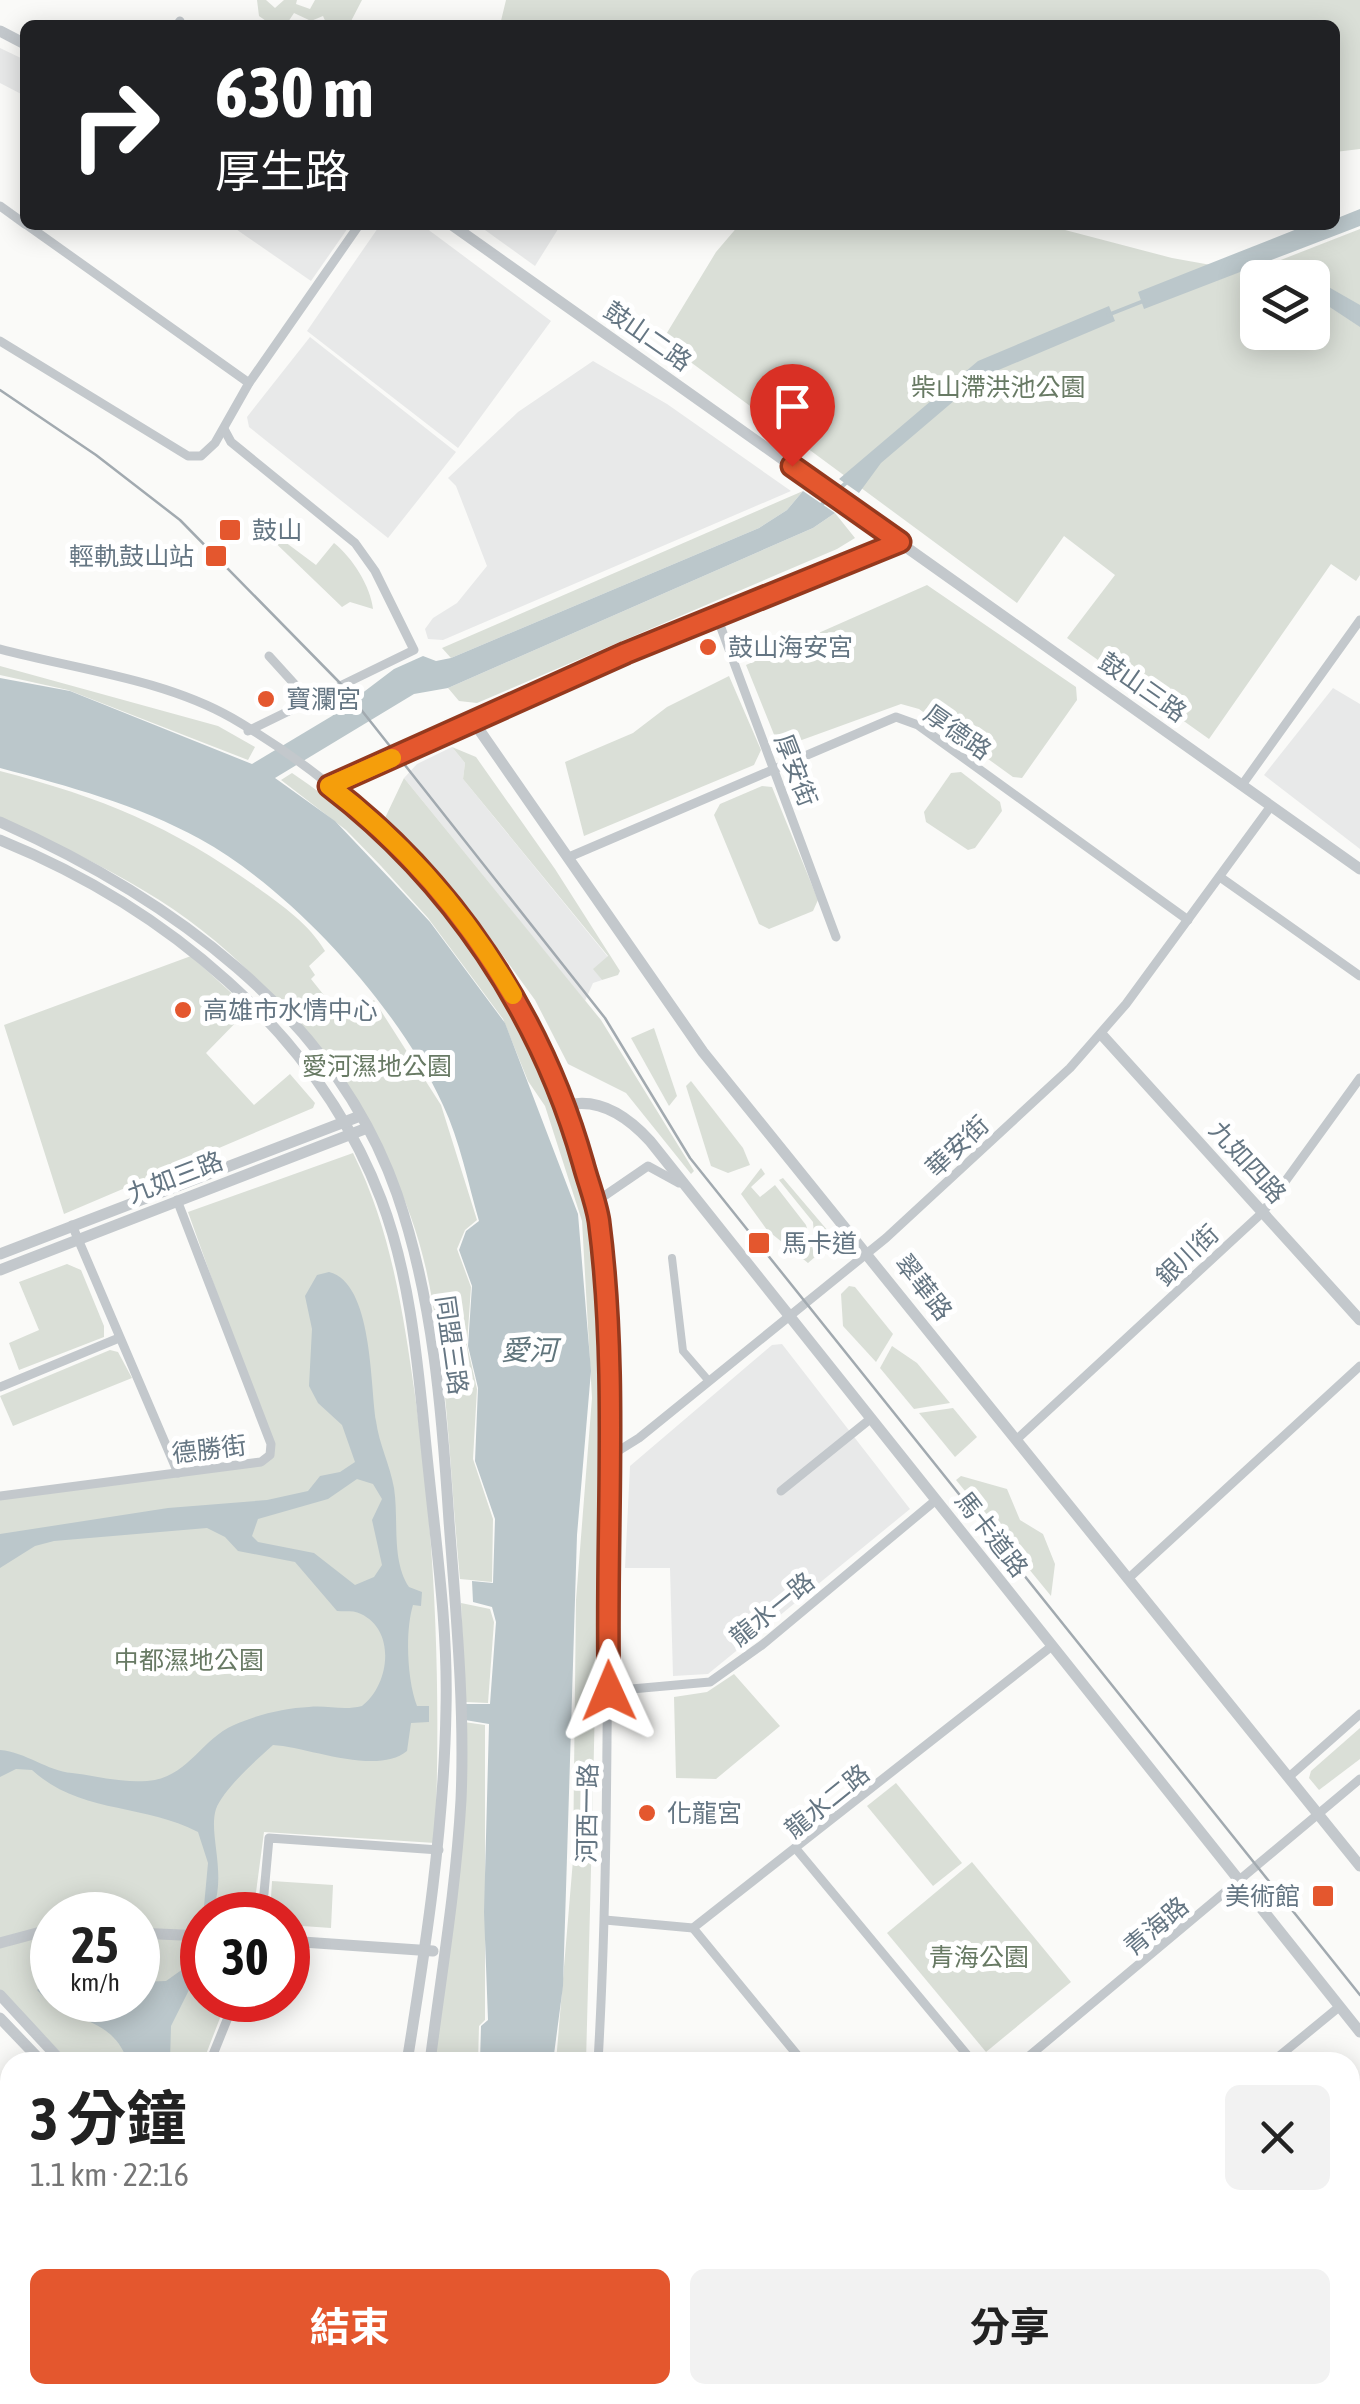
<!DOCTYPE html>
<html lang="zh-TW">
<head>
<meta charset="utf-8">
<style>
  :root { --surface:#fff; --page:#f2f2f2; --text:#222; --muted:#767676; --accent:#e4572e }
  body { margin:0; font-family:"Asap Condensed","Noto Sans TC",sans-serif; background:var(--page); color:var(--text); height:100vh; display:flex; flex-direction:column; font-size:38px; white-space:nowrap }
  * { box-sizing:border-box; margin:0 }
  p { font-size:32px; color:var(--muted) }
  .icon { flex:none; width:55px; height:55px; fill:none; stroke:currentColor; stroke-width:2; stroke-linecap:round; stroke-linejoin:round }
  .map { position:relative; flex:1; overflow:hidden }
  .panel { position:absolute; left:0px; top:2052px; width:1360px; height:352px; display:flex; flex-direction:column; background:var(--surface); border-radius:30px 30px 0 0; box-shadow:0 5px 25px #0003 }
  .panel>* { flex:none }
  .top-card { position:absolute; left:20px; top:20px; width:1320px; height:210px; border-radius:15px; box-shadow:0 5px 25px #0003; background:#202124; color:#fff; overflow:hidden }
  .fabs { position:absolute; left:1240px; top:260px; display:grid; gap:20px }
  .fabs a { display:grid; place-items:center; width:90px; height:90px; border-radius:15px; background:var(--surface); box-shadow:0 5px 25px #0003; font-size:50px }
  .speed { position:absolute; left:30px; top:1892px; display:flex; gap:20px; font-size:50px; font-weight:700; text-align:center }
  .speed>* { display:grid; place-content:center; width:130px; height:130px; border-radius:50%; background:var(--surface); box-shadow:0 5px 25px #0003; line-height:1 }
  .speed small { font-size:25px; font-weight:400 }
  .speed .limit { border:15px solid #d22; background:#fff; color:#111 }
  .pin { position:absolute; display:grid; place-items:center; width:85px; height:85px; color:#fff; margin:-102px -42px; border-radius:50% 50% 50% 0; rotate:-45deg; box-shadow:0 0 10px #0007 }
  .pin .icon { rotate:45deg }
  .me { position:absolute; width:110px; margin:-55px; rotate:359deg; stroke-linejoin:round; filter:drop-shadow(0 0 8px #0008) }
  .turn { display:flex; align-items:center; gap:35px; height:210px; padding:0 30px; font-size:45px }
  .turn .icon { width:130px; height:130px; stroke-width:2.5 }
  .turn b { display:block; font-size:70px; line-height:85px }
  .round { display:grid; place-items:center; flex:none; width:105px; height:105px; border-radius:15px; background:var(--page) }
  .overview { display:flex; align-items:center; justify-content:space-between; height:170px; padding:0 30px }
  h1 { font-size:60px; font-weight:700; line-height:75px }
  .action { display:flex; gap:20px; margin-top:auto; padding:20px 30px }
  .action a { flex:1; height:115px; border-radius:15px; background:var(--accent); color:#fff; font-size:40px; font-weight:700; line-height:115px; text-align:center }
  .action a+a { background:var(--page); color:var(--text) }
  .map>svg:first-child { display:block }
  .built { fill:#e8e9e9 }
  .green { fill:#dadfd7; fill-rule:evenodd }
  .water { fill:#bbc7cb; fill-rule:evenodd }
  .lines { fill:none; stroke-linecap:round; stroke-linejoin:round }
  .stream { stroke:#bbc7cb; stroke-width:4 }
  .pedestrian { stroke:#c3c8cc; stroke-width:8 }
  .minor { stroke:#c3c8cc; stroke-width:9 }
  .tertiary { stroke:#c3c8cc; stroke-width:11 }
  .tram { stroke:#a2aab0; stroke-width:2.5 }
  .route-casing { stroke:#94391e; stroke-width:25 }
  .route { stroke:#e4572e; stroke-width:18 }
  .slow { stroke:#f59e0b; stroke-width:18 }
  .poi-dot { fill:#e4572e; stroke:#fff; stroke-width:4 }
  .labels { text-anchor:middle; stroke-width:10; stroke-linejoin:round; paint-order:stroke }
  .street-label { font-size:25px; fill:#657683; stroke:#fff }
  .park-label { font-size:25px; fill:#687a64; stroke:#fff }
  .poi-label { font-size:25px; fill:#657683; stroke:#fff; text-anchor:start }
  .water-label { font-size:28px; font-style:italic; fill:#60757c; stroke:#fff }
</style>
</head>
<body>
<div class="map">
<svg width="1360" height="2404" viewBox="0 0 1360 2404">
  <rect width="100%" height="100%" fill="#fafaf8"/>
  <g class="built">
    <polygon points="0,48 25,60 25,96 0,83"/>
    <polygon points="230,225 350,225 311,281"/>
    <polygon points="380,225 422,225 551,321 458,448 307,331"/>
    <polygon points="478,225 559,225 560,226 535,266"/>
    <polygon points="310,337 456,452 388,538 249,427 247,417"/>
    <polygon points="593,361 667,404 791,491 443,640 428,639 425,629 433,618 457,603 487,566 456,486 448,478 518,412"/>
    <polygon points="1333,688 1360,704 1360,849 1264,775"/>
    <polygon points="452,747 465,763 463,779 608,957 594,969 602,980 593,983 585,1001 404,778 417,764"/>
    <polygon points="782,1344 910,1509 708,1674 673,1676 670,1568 625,1568 630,1466 772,1345"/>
    <polygon points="0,2095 10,2106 10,2165 0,2172"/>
    <polygon points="486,2395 684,2395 673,2404 477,2404"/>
  </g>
  <g class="green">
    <polygon points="257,0 266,0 275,8 284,0 297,0 296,4 310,9 315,0 362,0 349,25 327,25 323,16 311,21 294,13 286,25 269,23 259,16"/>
    <polygon points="506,0 1360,0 1360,149 1335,152 1335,25 500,25"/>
    <path d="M739,225H1046L1172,258L1250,272L1360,229V575L1356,581L1331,564L1209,739L1067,638L1115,575L1064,536L1017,603L662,341L716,252ZM1258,278H1312V332H1258Z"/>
    <polygon points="803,491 787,510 759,528 451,658 442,648"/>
    <polygon points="835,513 855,538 837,549 477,703 459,701 448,688 813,528"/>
    <path d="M261,516L283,529L277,536L316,565L334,543C352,557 371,587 373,609L350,602L342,607L261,529Z"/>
    <polygon points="927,585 1076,687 1077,700 1022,778 1013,777 919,709 901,704 788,745 777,742 746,665"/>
    <polygon points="0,666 218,726 255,747 248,760 68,690 0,675"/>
    <polygon points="729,676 761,750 754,765 584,836 565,762 633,733 667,707"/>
    <polygon points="452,747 476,757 555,869 620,971 618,975 602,980 593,969 608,956 463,779 465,763"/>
    <path d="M0,771C104,798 171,826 258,888C283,906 309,924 325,951L309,966L315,975L311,979L339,1014L345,1010L352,1019L374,1000L441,1105L477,1220L465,1230L457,1249L471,1287L467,1345L477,1389L473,1459L493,1519L492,1582L460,1579C450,1477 448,1369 426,1269C410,1198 378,1137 337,1078C238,936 155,887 0,819Z"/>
    <polygon points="961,772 1000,802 1002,811 975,848 968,850 926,822 924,812 951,773"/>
    <path d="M292,773C436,868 556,1045 589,1216C613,1343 600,1480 597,1609C594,1760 590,1911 586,2062H556L573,1860L576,1600L592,1398L582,1221L545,1106L528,1081L503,1019L428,918L381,866L346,830L281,780Z"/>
    <polygon points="404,778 601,1020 694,1171 691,1174 626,1093 568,1064 535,1000 480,924 443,876 385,818"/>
    <polygon points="762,786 772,787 818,900 813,911 769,929 759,924 714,815 720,804"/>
    <polygon points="191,956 249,1009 206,1053 254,1105 290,1074 315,1103 313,1108 64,1214 4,1025"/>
    <polygon points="654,1028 677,1096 669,1106 631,1038"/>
    <polygon points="691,1081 743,1148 750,1165 728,1173 711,1166 686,1086"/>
    <path d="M353,1153C391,1229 403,1312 415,1395C436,1545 441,1692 435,1843L264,1832L253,1915H202V2000H227L203,2062H70L0,1991V1496L261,1462L271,1444L188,1212ZM52,1915H138V2000H52Z"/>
    <polygon points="761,1168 765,1174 751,1187 760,1197 775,1185 806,1225 815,1257 808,1263 767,1230 741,1194"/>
    <polygon points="783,1178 828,1231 829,1246 824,1252 815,1250 813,1222 779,1180"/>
    <polygon points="67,1264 81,1270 104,1326 104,1337 19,1370 9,1343 39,1330 19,1282"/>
    <polygon points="849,1286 855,1287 893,1334 876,1362 843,1326 841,1294"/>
    <polygon points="892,1346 917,1363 950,1403 914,1409 880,1368"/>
    <polygon points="110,1350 118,1352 132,1378 13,1426 0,1396"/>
    <polygon points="953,1408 977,1437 955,1457 919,1413"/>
    <polygon points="961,1476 1007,1489 1020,1520 1043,1534 1055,1564 1051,1596 956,1480"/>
    <polygon points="461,1603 490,1609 494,1622 488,1703 465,1702"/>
    <polygon points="734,1674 780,1726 716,1779 676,1778 674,1697 707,1692"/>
    <polygon points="464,1722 485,1725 485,2020 479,2026 478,2062 433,2062"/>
    <polygon points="1360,1728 1360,1759 1319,1790 1309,1778 1311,1771"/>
    <polygon points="896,1783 962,1863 933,1886 867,1806"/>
    <polygon points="972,1862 1071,1982 986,2052 887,1933"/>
    <polygon points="272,1881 333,1885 331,1928 288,1925 288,1915 270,1915"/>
    <polygon points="880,2395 953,2395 943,2404 870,2404"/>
  </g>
  <g class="water">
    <polygon points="1360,209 1360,226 1144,309 1138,292 1307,225 1335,225 1335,219"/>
    <polygon points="1325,285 1360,305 1360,327 1313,296 1313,286"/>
    <polygon points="1109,306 1115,321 982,377 881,463 859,493 839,479 978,361"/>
    <path d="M803,491L835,513L813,528L448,688L414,694L275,778L335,821L393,882L430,922L505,1023L578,1214L591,1371L577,1535L563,1986L553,2062H480L481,2026L488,2020L484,1912L489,1724L465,1720V1704H490L496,1622L492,1607L473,1602L472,1581L493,1583L495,1519L475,1461L478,1388L468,1346L472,1286L459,1250L466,1231L479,1221C468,1183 460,1141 443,1105C399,1008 294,891 200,839C138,805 68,786 0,768V678L70,691L252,764L332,716L394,669L423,656L436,661L451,658L759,528L787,510Z"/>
    <path d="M329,1272C373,1283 370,1385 376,1421C379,1444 390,1465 394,1488C399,1520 391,1560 409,1587L422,1592L421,1606L413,1605C405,1631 407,1680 417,1706H429V1722L411,1723L407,1751C377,1776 308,1747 273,1745C256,1760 223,1790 216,1809C208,1834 227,1872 213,1910L204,1906L208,1863L198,1832C142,1803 80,1814 32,1770L16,1769L0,1777V1750C26,1752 47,1771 72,1773C97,1776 122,1783 147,1781C188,1778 200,1740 234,1725C256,1715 285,1708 309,1707C328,1705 343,1711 362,1706C389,1686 397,1631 361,1614C354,1610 345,1612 337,1611L295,1562L238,1551L225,1537L207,1528L54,1541L35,1546L0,1568V1534L168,1508L267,1500L308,1491L320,1476L340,1472L355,1462L342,1425L318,1403L309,1386L312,1329L305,1296L317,1275ZM357,1479L373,1484L382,1499L372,1520L382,1565L374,1577L355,1585L314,1553L258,1542L252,1536L258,1519L328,1499Z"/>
    <path d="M190,1964L201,1966L171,2026L170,2062H128C111,2013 68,2025 37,1990L52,1975V2000H138V1982L166,1981Z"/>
    <polygon points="305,2395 412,2395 402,2404 289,2404"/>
  </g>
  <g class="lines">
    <g class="stream">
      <polyline points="1108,315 1146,300"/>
      <polyline points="820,506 847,482"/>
    </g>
    <polyline class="pedestrian" points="672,1258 683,1351 708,1380"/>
    <g class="minor">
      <polyline points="177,25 180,21"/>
      <polyline points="0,206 25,224"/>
      <polyline points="27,225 249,383"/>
      <polyline points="0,341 188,456 201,456 215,443 249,383 359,225"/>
      <polyline points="224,429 231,442 355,543 375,571 414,650 248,731"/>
      <polyline points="717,617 836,937"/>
      <path d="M0,649C75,669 164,679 232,718C380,804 492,933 557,1090C574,1131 593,1177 599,1222C614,1345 609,1471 608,1594C607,1751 607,1906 598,2062"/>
      <polyline points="269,656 308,699"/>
      <polyline points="1242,785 1360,620"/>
      <polyline points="329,786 626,653 900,541"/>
      <polyline points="569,857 896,717 918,725 1188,920"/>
      <polyline points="1220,877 1360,976"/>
      <polyline points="594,1203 648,1166 679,1183"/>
      <polyline points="72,1225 178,1473"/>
      <polyline points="0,1387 119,1338"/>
      <polyline points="1016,1440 1263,1212 1360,1078"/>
      <polyline points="610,1456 639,1438 886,1238 1070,1068 1126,1004 1271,806"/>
      <polyline points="781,1491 869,1420"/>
      <polyline points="0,1496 261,1462 270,1455 271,1444 177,1200"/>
      <polyline points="1130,1577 1360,1366"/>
      <polyline points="609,1691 710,1682 762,1645 936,1500"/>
      <polyline points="1290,1776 1360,1714"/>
      <polyline points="797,1850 973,2062"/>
      <polyline points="262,1915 269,1838 439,1850"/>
      <polyline points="605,1920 693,1928 1052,1646"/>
      <polyline points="693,1928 803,2062"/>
      <polyline points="210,2062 235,2000"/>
      <polyline points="1022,2062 1360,1779"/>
      <polyline points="1272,2062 1339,2007"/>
      <polyline points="0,2185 10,2177"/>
      <polyline points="0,2252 10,2265"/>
      <polyline points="1350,2259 1360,2252"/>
      <polyline points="114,2395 121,2404"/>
      <polyline points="1070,2395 1078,2404"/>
      <polyline points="462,2404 470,2395"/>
      <polyline points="613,2404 624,2395"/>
      <polyline points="860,2404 870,2395"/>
      <polyline points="1146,2404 1159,2395"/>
      <polyline points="1344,2404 1360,2391"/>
    </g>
    <g class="tertiary">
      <polyline points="0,31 25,44"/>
      <polyline points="452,225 1360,869"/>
      <polyline points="473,721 703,1052 1360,1866"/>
      <path d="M0,822C166,896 334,1013 397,1194C433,1298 442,1412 449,1521C456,1614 465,1707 461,1800C456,1888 441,1976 430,2062"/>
      <path d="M0,840C163,906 317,1031 381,1199C414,1286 419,1383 429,1475C437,1552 448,1631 446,1709C444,1828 426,1945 407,2062"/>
      <polyline points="1102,1035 1360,1320"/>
      <path d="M564,1106C598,1096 628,1117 650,1141L1360,2032"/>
      <polyline points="0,1254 360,1116"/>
      <polyline points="0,1270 367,1128"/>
      <polyline points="138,1933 202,1936"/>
      <polyline points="288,1941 433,1951"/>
      <polyline points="0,1943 52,1929"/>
      <polyline points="0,1995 62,2062"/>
      <polyline points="0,2018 42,2062"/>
      <polyline points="357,2395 367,2404"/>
      <polyline points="380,2395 389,2404"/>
      <polyline points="183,2404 198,2395"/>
      <polyline points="215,2404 228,2395"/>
    </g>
    <polyline class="tram" points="0,390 96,455 180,520 340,683 605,1018 690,1158 1360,1995"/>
  </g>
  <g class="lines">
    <g class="route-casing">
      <path id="route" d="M609,1691C605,1535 619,1376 599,1221C596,1202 588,1182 583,1163C541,1014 452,880 329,786L626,653L900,542L792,466"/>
    </g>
    <use href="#route" class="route"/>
    <path class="slow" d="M392,758L329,786C403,842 466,914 513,995"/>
  </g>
  <g class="poi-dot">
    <rect x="218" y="518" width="24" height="24" rx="5"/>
    <rect x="204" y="544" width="24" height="24" rx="5"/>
    <circle cx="708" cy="647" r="10"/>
    <circle cx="266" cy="699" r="10"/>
    <circle cx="183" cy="1010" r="10"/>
    <rect x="747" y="1231" width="24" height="24" rx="5"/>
    <circle cx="647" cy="1813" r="10"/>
    <rect x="1311" y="1884" width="24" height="24" rx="5"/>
  </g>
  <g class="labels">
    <g class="street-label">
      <text transform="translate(648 336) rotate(35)" y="9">鼓山二路</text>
      <text transform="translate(1143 687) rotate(35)" y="9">鼓山三路</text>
      <text transform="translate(958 732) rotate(35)" y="9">厚德路</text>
      <text transform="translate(796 770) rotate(69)" y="9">厚安街</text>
      <text transform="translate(957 1146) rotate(-43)" y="9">華安街</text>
      <text transform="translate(1248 1162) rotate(48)" y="9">九如四路</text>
      <text transform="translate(175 1177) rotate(-21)" y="9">九如三路</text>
      <text transform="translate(1187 1255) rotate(-43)" y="9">銀川街</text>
      <text transform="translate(924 1287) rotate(52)" y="9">翠華路</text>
      <text transform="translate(452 1345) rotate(82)" y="9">同盟三路</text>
      <text transform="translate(209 1449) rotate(-7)" y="9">德勝街</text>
      <text transform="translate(992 1534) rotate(52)" y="9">馬卡道路</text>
      <text transform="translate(772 1609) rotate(-39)" y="9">龍水一路</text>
      <text transform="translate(827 1801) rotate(-39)" y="9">龍水二路</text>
      <text transform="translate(587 1813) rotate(-89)" y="9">河西一路</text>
      <text transform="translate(1156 1926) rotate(-40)" y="9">青海路</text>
    </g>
    <g class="park-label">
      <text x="998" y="396">柴山滯洪池公園</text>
      <text x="377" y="1075">愛河濕地公園</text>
      <text x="189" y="1669">中都濕地公園</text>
      <text x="979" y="1966">青海公園</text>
    </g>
    <g class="poi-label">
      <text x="252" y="539">鼓山</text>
      <text x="194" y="565" text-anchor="end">輕軌鼓山站</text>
      <text x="728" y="656">鼓山海安宮</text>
      <text x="286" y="708">寶瀾宮</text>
      <text x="203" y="1019">高雄市水情中心</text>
      <text x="782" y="1252">馬卡道</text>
      <text x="667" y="1822">化龍宮</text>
      <text x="1300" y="1905" text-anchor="end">美術館</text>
    </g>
    <g class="water-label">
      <text x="529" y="1360">愛河</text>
    </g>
  </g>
</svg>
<div class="fabs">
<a><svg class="icon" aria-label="layers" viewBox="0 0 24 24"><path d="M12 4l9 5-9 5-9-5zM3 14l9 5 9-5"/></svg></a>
</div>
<div class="speed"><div>25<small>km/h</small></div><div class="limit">30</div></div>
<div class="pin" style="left:792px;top:466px;background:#d93025"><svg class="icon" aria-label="arrive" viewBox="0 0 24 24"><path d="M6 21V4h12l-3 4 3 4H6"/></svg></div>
<svg class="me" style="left:609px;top:1691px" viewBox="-20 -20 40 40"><path d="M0-17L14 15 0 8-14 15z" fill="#e4572e" stroke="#fff" stroke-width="4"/></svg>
<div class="top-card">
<div class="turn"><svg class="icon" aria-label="right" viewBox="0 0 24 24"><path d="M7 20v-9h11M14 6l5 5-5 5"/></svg><div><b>630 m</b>厚生路</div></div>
</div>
<section class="panel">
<div class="overview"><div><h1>3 分鐘</h1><p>1.1 km · 22:16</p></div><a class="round"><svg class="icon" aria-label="close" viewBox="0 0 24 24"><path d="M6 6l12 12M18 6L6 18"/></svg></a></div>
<div class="action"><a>結束</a><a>分享</a></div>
</section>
</div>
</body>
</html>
